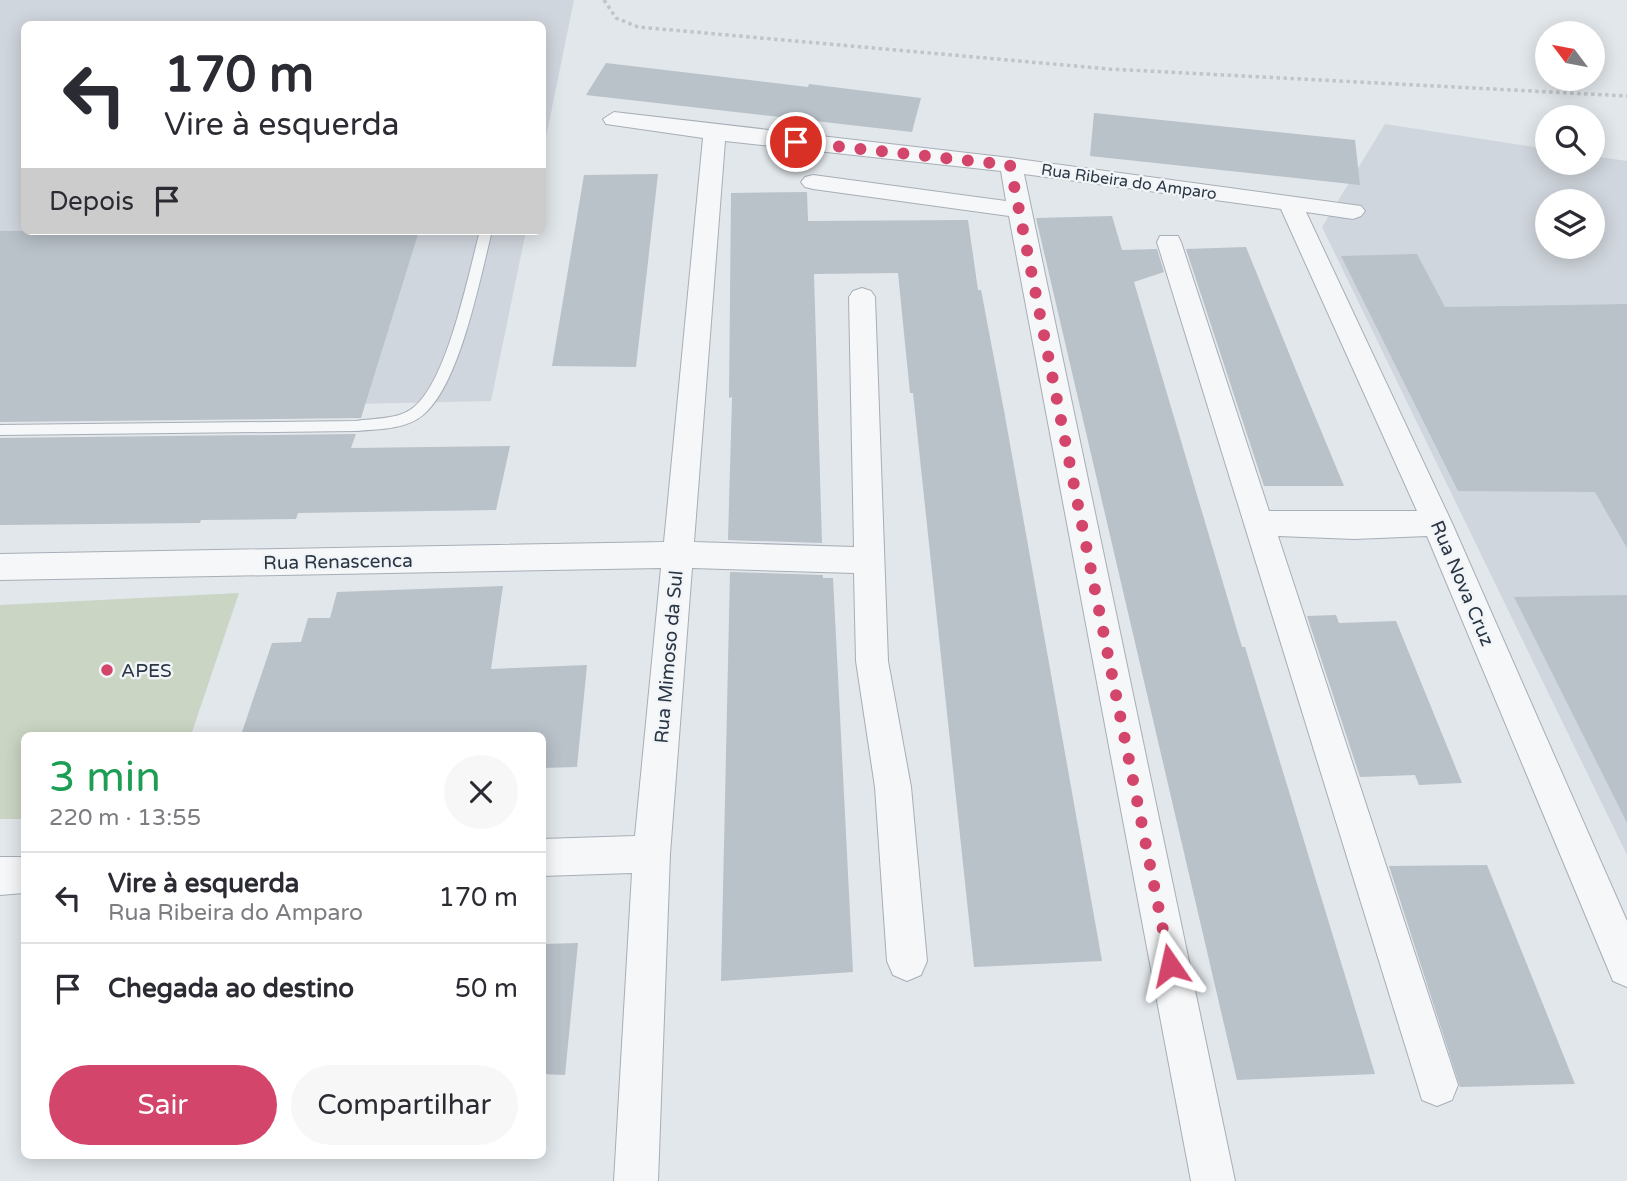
<!DOCTYPE html>
<html lang="pt">
<head>
<meta charset="utf-8">
<style>
  :root { --surface:#fff; --page:#f7f7f7; --text:#2b2b33; --muted:#7c7c81; --line:#e1e1e2; --accent:#d3456a }
  body { margin:0; font-family:"Varela Round",sans-serif; background:var(--page); color:var(--text); height:100vh; display:flex; flex-direction:column; font-size:26px; white-space:nowrap }
  * { box-sizing:border-box; margin:0 }
  p { font-size:23px; color:var(--muted) }
  .icon { flex:none; width:38px; height:38px; fill:none; stroke:currentColor; stroke-width:2; stroke-linecap:round; stroke-linejoin:round }
  .map { position:relative; flex:1; overflow:hidden }
  .panel { position:absolute; left:21px; top:732px; width:525px; height:427px; display:flex; flex-direction:column; background:var(--surface); border-radius:10px; box-shadow:0 4px 18px #0003 }
  .panel>* { flex:none }
  .banner { position:absolute; left:21px; top:21px; width:525px; height:214px; border-radius:10px; box-shadow:0 4px 18px #0003; background:#fff; color:var(--text); overflow:hidden }
  .needle { width:46px; rotate:302deg }
  .tools { position:absolute; left:1535px; top:21px; display:grid; gap:14px }
  .tools a { display:grid; place-items:center; width:70px; height:70px; border-radius:50%; background:var(--surface); box-shadow:0 4px 18px #0003; font-size:35px }
  .pin { position:absolute; display:grid; place-items:center; width:60px; height:60px; color:#fff; margin:-30px; border:4px solid #fff; border-radius:50%; box-shadow:0 2px 7px #0007 }
  .me { position:absolute; width:77px; margin:-38px; rotate:349deg; stroke-linejoin:round; filter:drop-shadow(0 0 5px #0008) }
  .turn { display:flex; align-items:center; gap:24px; height:147px; padding:0 28px; font-size:32px }
  .turn .icon { width:91px; height:91px; stroke-width:2.5 }
  .turn b { display:block; font-size:49px; line-height:60px }
  .then { display:flex; align-items:center; height:66px; padding:0 28px; background:#0003; gap:14px; font-size:26px }
  .round { display:grid; place-items:center; flex:none; width:74px; height:74px; border-radius:37px; background:var(--page) }
  .head { display:flex; align-items:center; justify-content:space-between; height:119px; padding:0 28px }
  h1 { font-size:42px; font-weight:600; line-height:52px; color:#1e9e55 }
  .button { display:flex; gap:14px; margin-top:auto; padding:14px 28px }
  .button a { flex:1; height:80px; border-radius:42px; background:var(--accent); color:#fff; font-size:28px; font-weight:600; line-height:80px; text-align:center }
  .button a+a { background:var(--page); color:var(--text) }
  ul { padding:0; list-style:none }
  li { display:flex; align-items:center; gap:21px; height:91px; padding:0 28px; border-top:2px solid var(--line) }
  li div { flex:1 }
  li b { display:block; font-size:26px }
  li em { font-style:normal }
  .map>svg:first-child { display:block }
  .built { fill:#d0d6dd; fill-rule:evenodd }
  .green { fill:#cad5c3 }
  .building { fill:#b9c1c9 }
  .lines { fill:none; stroke-linecap:round; stroke-linejoin:round }
  .service-casing { stroke:#a7aeb6; stroke-width:2 }
  .minor-casing { stroke:#a7aeb6; stroke-width:2 }
  .path { stroke:#c0c5ca; stroke-width:3.5; stroke-dasharray:3.5 3.5; stroke-linecap:butt }
  .service { fill:#f5f7f9; fill-rule:evenodd }
  .minor { fill:#f5f7f9; fill-rule:evenodd }
  .route { stroke:#d3456a; stroke-width:12; stroke-dasharray:0 21.6 }
  .poi-dot { fill:#d3456a; stroke:#f2f5f8; stroke-width:2.5 }
  .labels { text-anchor:middle; stroke-width:5; stroke-linejoin:round; paint-order:stroke }
  .far-street-label { font-size:16px; fill:#2a3644; stroke:#f2f5f8 }
  .street-label { font-size:19px; fill:#2a3644; stroke:#f2f5f8 }
  .poi-label { font-size:19px; fill:#2a3644; stroke:#f2f5f8; text-anchor:start }
</style>
</head>
<body>
<div class="map">
<svg width="1627" height="1181" viewBox="0 0 1627 1181">
  <rect width="100%" height="100%" fill="#e2e7eb"/>
  <g class="built">
    <polygon points="0,0 574,0 543,152 542,24 24,24 24,231 526,231 491,401 0,412"/>
    <path d="M1385,124L1547,149V163H1592L1593,156L1627,161V855L1322,227ZM1547,201H1592V247H1547Z"/>
  </g>
  <polygon class="green" points="239,593 191,735 24,735 24,819 0,819 0,605"/>
  <g class="building">
    <polygon points="606,63 808,87 809,84 921,98 912,132 586,95"/>
    <polygon points="1094,113 1355,140 1360,185 1090,156"/>
    <polygon points="658,174 636,367 552,366 584,175"/>
    <polygon points="807,192 808,221 968,220 978,290 981,290 1005,416 1102,961 974,967 913,393 910,393 898,273 814,274 822,543 728,540 732,397 729,398 731,193"/>
    <polygon points="1112,216 1122,250 1157,249 1164,272 1134,282 1242,647 1245,647 1375,1074 1237,1080 1036,218"/>
    <polygon points="0,231 419,231 361,418 0,422"/>
    <polygon points="1246,247 1297,373 1344,486 1264,486 1186,249"/>
    <polygon points="1417,254 1445,307 1627,304 1627,548 1595,492 1458,491 1341,256"/>
    <polygon points="356,434 351,448 510,446 496,510 298,513 296,519 201,520 200,523 0,525 0,438"/>
    <polygon points="730,572 823,575 823,578 833,578 853,972 721,981"/>
    <polygon points="503,586 491,669 587,665 577,767 542,768 542,735 241,735 272,643 301,642 308,618 330,618 337,592"/>
    <polygon points="1627,595 1627,823 1514,597"/>
    <polygon points="1336,615 1339,623 1396,621 1462,783 1419,785 1415,775 1360,777 1307,616"/>
    <polygon points="1487,865 1575,1084 1460,1087 1389,866"/>
    <polygon points="578,943 565,1075 542,1074 542,944"/>
  </g>
  <g class="lines">
    <g class="service-casing">
      <path id="service" d="M480,231H492C480,278 460,385 423,415C405,430 377,429 356,431L0,435V425L356,421C374,418 399,420 414,407C448,379 468,275 480,231Z"/>
    </g>
    <g class="minor-casing">
      <g id="minor">
        <polygon points="614,112 1011,158 1361,206 1365,211 1361,216 1353,219 1306,212 1452,523 1627,921 1627,987 1613,981 1427,536 1354,539 1278,536 1458,1085 1452,1100 1437,1106 1422,1100 1157,242 1160,236 1178,236 1181,242 1269,511 1417,511 1281,209 1024,174 1235,1181 1191,1181 1009,216 813,189 805,187 801,182 805,177 813,175 1006,201 1001,171 725,141 694,542 854,547 849,297 853,291 862,288 871,291 875,297 888,661 911,787 927,961 921,975 907,981 893,975 887,961 875,787 856,661 854,573 692,568 670,854 658,1181 614,1181 632,873 542,876 542,839 635,836 661,568 0,580 0,554 664,542 703,138 606,124 603,119"/>
        <polygon points="0,857 24,857 24,893 0,895"/>
      </g>
    </g>
    <polyline class="path" points="604,0 616,18 638,27 1109,69 1627,96"/>
    <use href="#service" class="service"/>
    <use href="#minor" class="minor"/>
  </g>
  <g class="lines">
    <polyline class="route" points="796,142 1010,165 1170,965"/>
  </g>
  <circle class="poi-dot" cx="107" cy="670" r="7"/>
  <g class="labels">
    <g class="far-street-label">
      <text transform="translate(1129 181) rotate(8)" y="6">Rua Ribeira do Amparo</text>
    </g>
    <g class="street-label">
      <text transform="translate(338 561) rotate(-1)" y="7">Rua Renascenca</text>
      <text transform="translate(1463 583) rotate(67)" y="7">Rua Nova Cruz</text>
      <text transform="translate(668 657) rotate(-85)" y="7">Rua Mimoso da Sul</text>
    </g>
    <g class="poi-label">
      <text x="121" y="677">APES</text>
    </g>
  </g>
</svg>
<div class="tools">
<a><svg class="needle" viewBox="-14 -14 28 28"><path d="M0-13l5 13h-10z" fill="#e53935"/><path d="M0 13l5-13h-10z" fill="#7c7c81"/></svg></a>
<a><svg class="icon" aria-label="search" viewBox="0 0 24 24"><circle cx="10" cy="10" r="6"/><path d="M15 15l6 6"/></svg></a>
<a><svg class="icon" aria-label="layers" viewBox="0 0 24 24"><path d="M12 4l9 5-9 5-9-5zM3 14l9 5 9-5"/></svg></a>
</div>
<div class="pin" style="left:796px;top:142px;background:#d93025"><svg class="icon" aria-label="arrive" viewBox="0 0 24 24"><path d="M6 21V4h12l-3 4 3 4H6"/></svg></div>
<svg class="me" style="left:1170px;top:965px" viewBox="-20 -20 40 40"><path d="M0-17L14 15 0 8-14 15z" fill="#d3456a" stroke="#fff" stroke-width="4"/></svg>
<div class="banner">
<div class="turn"><svg class="icon" aria-label="left" viewBox="0 0 24 24"><path d="M17 20v-9H6M10 6l-5 5 5 5"/></svg><div><b>170 m</b>Vire à esquerda</div></div>
<div class="then">Depois<svg class="icon" aria-label="arrive" viewBox="0 0 24 24"><path d="M6 21V4h12l-3 4 3 4H6"/></svg></div>
</div>
<section class="panel">
<div class="head"><div><h1>3 min</h1><p>220 m · 13:55</p></div><a class="round"><svg class="icon" aria-label="close" viewBox="0 0 24 24"><path d="M6 6l12 12M18 6L6 18"/></svg></a></div>
<ul>
<li><svg class="icon" aria-label="left" viewBox="0 0 24 24"><path d="M17 20v-9H6M10 6l-5 5 5 5"/></svg><div><b>Vire à esquerda</b><p>Rua Ribeira do Amparo</p></div><em>170 m</em></li>
<li><svg class="icon" aria-label="arrive" viewBox="0 0 24 24"><path d="M6 21V4h12l-3 4 3 4H6"/></svg><div><b>Chegada ao destino</b></div><em>50 m</em></li>
</ul>
<div class="button"><a>Sair</a><a>Compartilhar</a></div>
</section>
</div>
</body>
</html>
